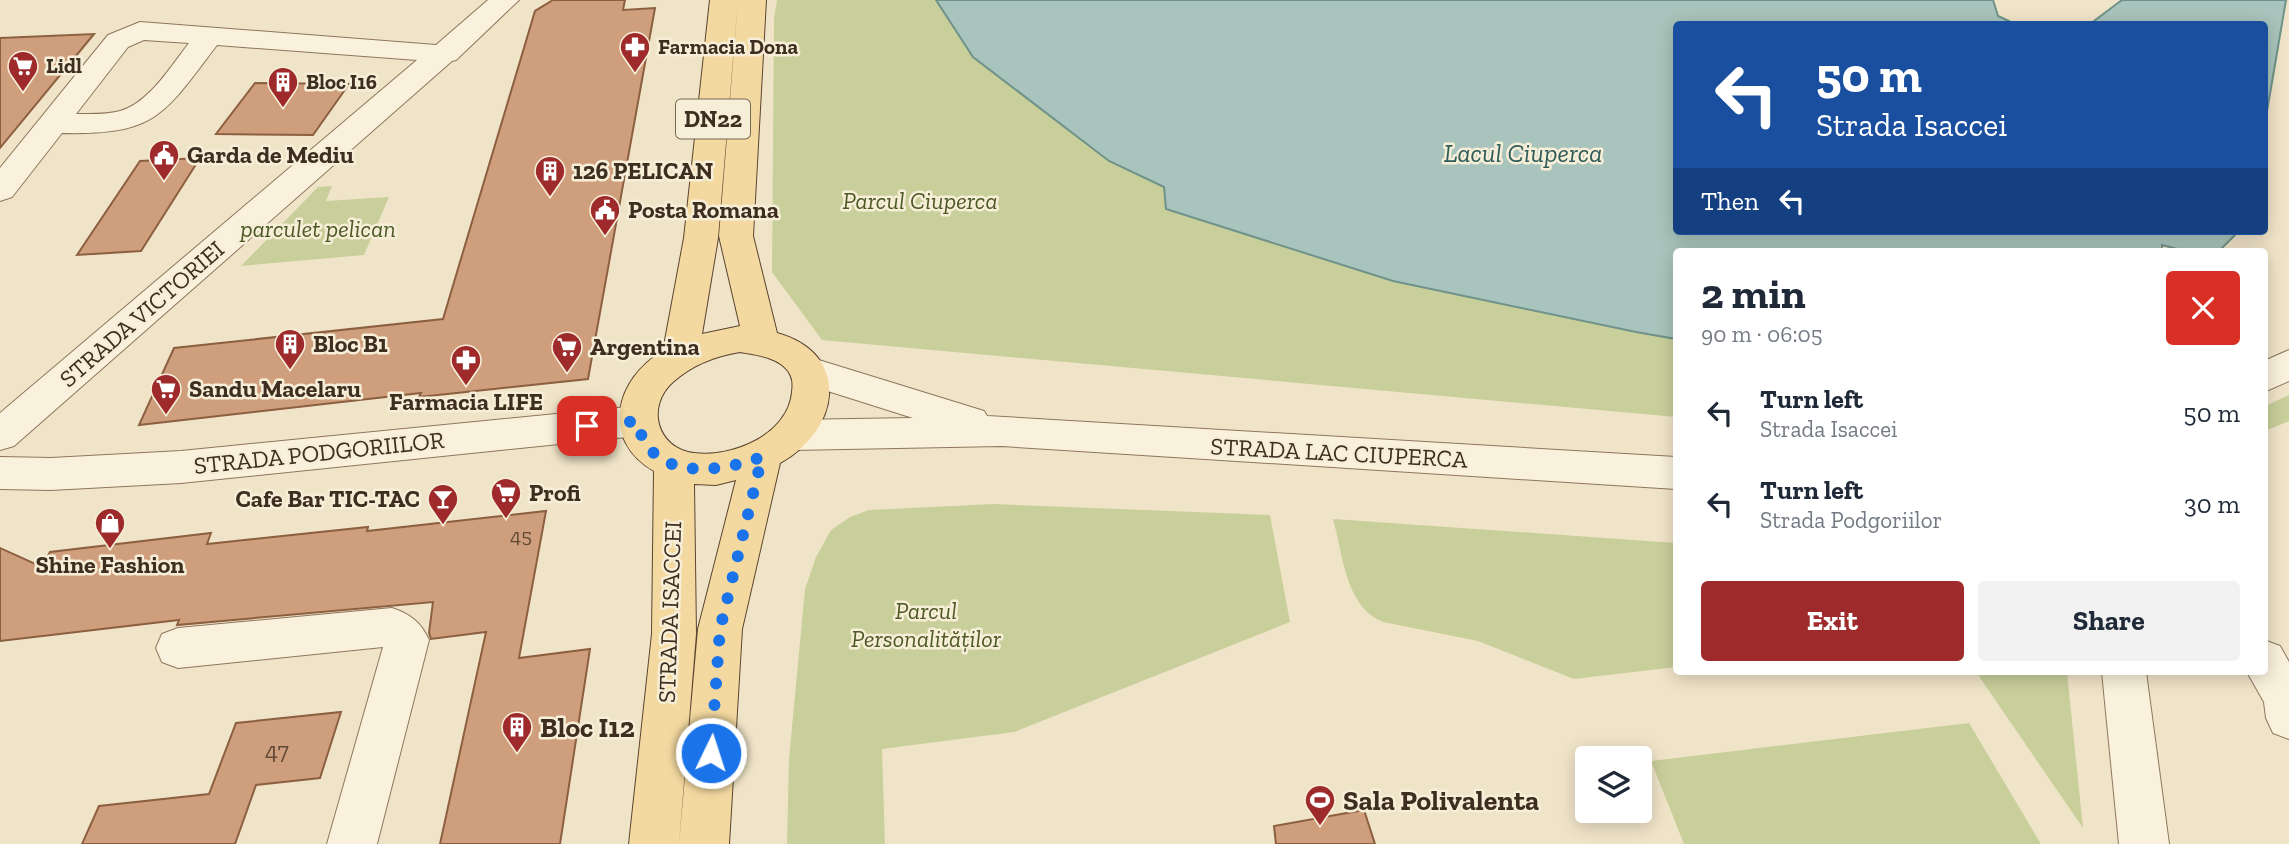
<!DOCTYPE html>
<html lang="en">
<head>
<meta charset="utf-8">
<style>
  :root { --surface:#fff; --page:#f2f2f3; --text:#1f2937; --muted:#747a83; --accent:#9e2a2b }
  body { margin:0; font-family:"Zilla Slab",serif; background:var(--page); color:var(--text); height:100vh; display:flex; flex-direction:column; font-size:26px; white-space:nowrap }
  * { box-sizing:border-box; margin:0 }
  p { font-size:23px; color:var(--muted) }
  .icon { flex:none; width:38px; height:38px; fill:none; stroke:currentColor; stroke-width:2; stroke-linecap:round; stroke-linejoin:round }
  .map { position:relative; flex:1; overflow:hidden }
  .drawer { position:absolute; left:1673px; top:248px; width:595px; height:427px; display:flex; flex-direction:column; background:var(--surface); border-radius:7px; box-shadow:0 4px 18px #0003 }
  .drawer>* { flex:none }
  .banner { position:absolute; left:1673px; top:21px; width:595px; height:214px; border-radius:7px; box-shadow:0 4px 18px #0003; background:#1a4fa0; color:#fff; overflow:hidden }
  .controls { position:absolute; left:1575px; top:746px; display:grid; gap:14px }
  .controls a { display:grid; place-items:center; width:77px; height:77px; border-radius:7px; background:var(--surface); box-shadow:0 4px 18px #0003; font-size:35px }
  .pin { position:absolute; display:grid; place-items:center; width:60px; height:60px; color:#fff; margin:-30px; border-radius:14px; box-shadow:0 4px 10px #0006 }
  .me { position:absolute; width:77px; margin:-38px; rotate:4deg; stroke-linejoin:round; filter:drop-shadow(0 0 5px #0008) }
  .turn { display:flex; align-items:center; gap:24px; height:147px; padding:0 28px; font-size:32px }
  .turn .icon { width:91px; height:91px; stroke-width:2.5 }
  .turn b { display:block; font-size:49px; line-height:60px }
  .then { display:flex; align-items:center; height:66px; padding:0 28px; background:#0003; gap:14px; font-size:26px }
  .round { display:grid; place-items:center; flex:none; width:74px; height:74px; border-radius:7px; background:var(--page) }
  .headline { display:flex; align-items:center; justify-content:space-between; height:119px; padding:0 28px }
  h1 { font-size:42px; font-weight:800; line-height:52px }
  .primary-button { display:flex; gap:14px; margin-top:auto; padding:14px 28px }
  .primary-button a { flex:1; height:80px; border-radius:7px; background:var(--accent); color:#fff; font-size:28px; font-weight:800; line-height:80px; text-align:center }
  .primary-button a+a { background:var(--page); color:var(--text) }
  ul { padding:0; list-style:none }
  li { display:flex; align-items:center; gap:21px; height:91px; padding:0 28px }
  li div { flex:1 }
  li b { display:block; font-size:26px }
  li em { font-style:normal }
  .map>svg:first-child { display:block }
  .green { fill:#c9cf9b }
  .water { fill:#a9c4bc; stroke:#6f938a; stroke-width:2 }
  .building { fill:#cf9f7d; stroke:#8d5f41; stroke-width:2 }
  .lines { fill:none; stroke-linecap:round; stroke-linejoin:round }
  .minor-casing { stroke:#8d765c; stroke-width:2 }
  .major-casing { stroke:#5b4430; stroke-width:2 }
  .minor { fill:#faf1dc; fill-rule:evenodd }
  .major { fill:#f3d9a0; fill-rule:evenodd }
  .route { stroke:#1a73e8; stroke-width:12; stroke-dasharray:0 21.6 }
  .labels { text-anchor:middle; stroke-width:5; stroke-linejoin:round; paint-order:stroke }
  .far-poi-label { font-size:21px; font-weight:bold; fill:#3d2e20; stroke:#f7eed8; text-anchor:start }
  .number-label { font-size:21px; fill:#624a37 }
  .shield { fill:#f7eed8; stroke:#756857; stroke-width:2 }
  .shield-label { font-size:23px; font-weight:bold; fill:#3d2e20 }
  .poi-label { font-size:24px; font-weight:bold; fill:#3d2e20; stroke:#f7eed8; text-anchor:start }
  .park-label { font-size:24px; font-style:italic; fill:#4d5a26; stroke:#f7eed8 }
  .street-label { font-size:24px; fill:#3d2e20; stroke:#f7eed8 }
  .near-number-label { font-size:24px; fill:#624a37 }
  .water-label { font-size:26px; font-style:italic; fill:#2f5d5a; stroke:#f7eed8 }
  .near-poi-label { font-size:28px; font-weight:bold; fill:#3d2e20; stroke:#f7eed8; text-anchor:start }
</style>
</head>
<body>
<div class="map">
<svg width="2289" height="844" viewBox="0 0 2289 844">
  <rect width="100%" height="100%" fill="#f0e4c8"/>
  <g class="green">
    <polygon points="777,0 936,0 973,57 1109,161 1164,187 1393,281 1676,339 1676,417 822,340 772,272 774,18"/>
    <polygon points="332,186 326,201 389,197 364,255 241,266 318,187"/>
    <polygon points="2289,395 2289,421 2265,431 2265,406"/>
    <polygon points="994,504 1270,515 1290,622 1014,732 882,749 885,844 787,844 789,759 805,589 816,557 831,530 850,517 869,510"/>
    <path d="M1333,519L1676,543V667L1574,679L1478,641L1383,622C1345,607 1343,554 1333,519Z"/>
    <polygon points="1976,672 2067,672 2083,828"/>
    <polygon points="1969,723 2041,844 1684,844 1651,761"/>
  </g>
  <g class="water">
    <polygon points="936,0 1993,0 1998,16 2015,24 1676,24 1676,231 2239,231 2218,252 2189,252 2162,245 2162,252 1676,252 1676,339 1636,332 1393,281 1166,209 1164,187 1109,161 973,57"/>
    <polygon points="2122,0 2286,0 2265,123 2264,24 2090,24"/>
  </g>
  <g class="building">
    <polygon points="553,0 625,0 623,10 655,8 588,379 419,397 421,393 139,425 174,348 443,319 535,11"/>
    <polygon points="94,34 0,148 0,38"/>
    <polygon points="255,83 349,84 313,135 216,134"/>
    <polygon points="200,158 141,251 77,255 140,161"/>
    <polygon points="546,511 519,658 590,649 560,844 440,844 486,632 431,639 429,633 433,602 177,625 179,620 0,641 0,548 42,567 50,552 211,533 207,544 368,527 367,531"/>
    <polygon points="341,712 320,778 256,785 235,844 82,844 99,806 209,794 236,723"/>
    <polygon points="1364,810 1375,844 1276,844 1274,826"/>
  </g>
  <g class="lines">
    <g class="minor-casing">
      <g id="minor">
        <path d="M488,0H519L456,60L452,61L14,446L0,450V413L417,60L217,45C163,116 156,135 62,133L12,197L0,201V168L108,35L140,22L436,45ZM144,40L189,43C171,66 149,103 120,111C106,115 90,114 76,114L128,47Z"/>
        <polygon points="2289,350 2289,381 2264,392 2264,361"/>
        <polygon points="809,357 984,411 987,416 1676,457 1676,489 1002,446 793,450 779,446 774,435 779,424 793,420 913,418 796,381 790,371 796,361"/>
        <polygon points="637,406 651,411 656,421 651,431 637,436 181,483 51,490 0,489 0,457 51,458 181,451"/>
        <path d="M392,608C410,614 421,622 429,640L377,844H327L383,647L178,668L162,662L156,648L162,634L178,628Z"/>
        <polygon points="2264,640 2280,646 2289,662 2289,739 2273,733 2266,718 2264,702 2247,672 2264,672"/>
        <polygon points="2102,672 2146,672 2169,844 2119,844"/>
      </g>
    </g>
    <g class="major-casing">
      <path id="major" d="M710,0H738L718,238L702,334L740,326L719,236L738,0H766L753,236L777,333C853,354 839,431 780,463L742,629L729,844H679L698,629L736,480L716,485L694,484L696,634L679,844H629L652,634L654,471C600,440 615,379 663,351L684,238ZM740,352C756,355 778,357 788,371C793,378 793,384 792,392C788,435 732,458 694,453C656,448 646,406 673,382C692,365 715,356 740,352Z"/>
    </g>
    <use href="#minor" class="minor"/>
    <use href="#major" class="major"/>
  </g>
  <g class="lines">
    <path class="route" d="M587,426L637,421C650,482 717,473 762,457L720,629L711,753"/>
  </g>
  <defs>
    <g id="pharmacy-pin" transform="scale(1.575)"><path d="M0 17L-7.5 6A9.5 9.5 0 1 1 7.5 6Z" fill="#9e2a2b" stroke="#f7eed8"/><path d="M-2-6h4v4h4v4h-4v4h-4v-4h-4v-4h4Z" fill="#fff"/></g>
    <g id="supermarket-pin" transform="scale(1.575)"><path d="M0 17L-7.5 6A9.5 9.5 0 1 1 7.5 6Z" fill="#9e2a2b" stroke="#f7eed8"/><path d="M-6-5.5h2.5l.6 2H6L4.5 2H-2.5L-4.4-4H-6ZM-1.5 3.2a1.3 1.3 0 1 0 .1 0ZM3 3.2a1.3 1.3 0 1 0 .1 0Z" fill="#fff"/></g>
    <g id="building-pin" transform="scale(1.575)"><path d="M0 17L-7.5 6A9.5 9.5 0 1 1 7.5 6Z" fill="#9e2a2b" stroke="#f7eed8"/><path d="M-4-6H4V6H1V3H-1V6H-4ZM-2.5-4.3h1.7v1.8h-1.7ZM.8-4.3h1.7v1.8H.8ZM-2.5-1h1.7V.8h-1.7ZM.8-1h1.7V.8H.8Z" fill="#fff"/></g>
    <g id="civic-pin" transform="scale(1.575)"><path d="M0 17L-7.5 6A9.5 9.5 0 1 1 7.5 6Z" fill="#9e2a2b" stroke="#f7eed8"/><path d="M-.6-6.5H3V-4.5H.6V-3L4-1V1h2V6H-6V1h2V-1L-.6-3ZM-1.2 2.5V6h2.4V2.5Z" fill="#fff"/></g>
    <g id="bar-pin" transform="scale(1.575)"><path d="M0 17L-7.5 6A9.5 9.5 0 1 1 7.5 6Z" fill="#9e2a2b" stroke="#f7eed8"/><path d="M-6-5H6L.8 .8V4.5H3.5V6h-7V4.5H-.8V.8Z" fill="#fff"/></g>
    <g id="shop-pin" transform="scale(1.575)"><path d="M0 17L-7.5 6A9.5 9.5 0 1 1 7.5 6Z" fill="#9e2a2b" stroke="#f7eed8"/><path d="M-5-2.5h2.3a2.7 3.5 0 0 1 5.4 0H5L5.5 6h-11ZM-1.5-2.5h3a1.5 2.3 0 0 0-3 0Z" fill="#fff"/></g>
    <g id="stadium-pin" transform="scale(1.575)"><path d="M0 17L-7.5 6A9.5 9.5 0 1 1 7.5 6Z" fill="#9e2a2b" stroke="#f7eed8"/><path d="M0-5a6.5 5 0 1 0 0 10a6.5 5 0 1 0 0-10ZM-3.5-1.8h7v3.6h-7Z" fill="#fff"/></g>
  </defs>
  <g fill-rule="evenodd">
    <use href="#pharmacy-pin" x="635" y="47"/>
    <use href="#supermarket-pin" x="23" y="66"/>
    <use href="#building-pin" x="283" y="82"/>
    <use href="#civic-pin" x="164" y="155"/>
    <use href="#building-pin" x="550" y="171"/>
    <use href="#civic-pin" x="605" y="210"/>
    <use href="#building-pin" x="290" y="344"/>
    <use href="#supermarket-pin" x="567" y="347"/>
    <use href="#pharmacy-pin" x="466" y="360"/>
    <use href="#supermarket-pin" x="166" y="389"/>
    <use href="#supermarket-pin" x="506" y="493"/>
    <use href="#bar-pin" x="443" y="499"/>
    <use href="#shop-pin" x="110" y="523"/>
    <use href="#building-pin" x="517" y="727"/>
    <use href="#stadium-pin" x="1320" y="800"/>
  </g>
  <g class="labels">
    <g class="far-poi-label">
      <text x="658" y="54">Farmacia Dona</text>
      <text x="46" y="73">Lidl</text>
      <text x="306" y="89">Bloc I16</text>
    </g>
    <g class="number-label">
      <text x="521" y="543">45</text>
    </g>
    <rect class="shield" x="676" y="99.5" width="74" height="39" rx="5"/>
    <g class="shield-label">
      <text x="713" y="127">DN22</text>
    </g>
    <g class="poi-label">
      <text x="187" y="163">Garda de Mediu</text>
      <text x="573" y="179">126 PELICAN</text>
      <text x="628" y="218">Posta Romana</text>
      <text x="313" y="352">Bloc B1</text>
      <text x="590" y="355">Argentina</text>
      <text x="189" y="397">Sandu Macelaru</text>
      <text x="466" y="410" text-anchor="middle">Farmacia LIFE</text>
      <text x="529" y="501">Profi</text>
      <text x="420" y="507" text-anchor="end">Cafe Bar TIC-TAC</text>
      <text x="110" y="573" text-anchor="middle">Shine Fashion</text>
    </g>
    <g class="park-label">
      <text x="920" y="209">Parcul Ciuperca</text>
      <text x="318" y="237">parculet pelican</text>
      <text x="926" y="619">Parcul<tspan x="926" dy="28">Personalităților</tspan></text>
    </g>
    <g class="street-label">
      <text transform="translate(142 314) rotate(-41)" y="8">STRADA VICTORIEI</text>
      <text transform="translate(319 453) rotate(-6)" y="8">STRADA PODGORIILOR</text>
      <text transform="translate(1339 453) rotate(3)" y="8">STRADA LAC CIUPERCA</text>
      <text transform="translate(670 612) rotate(-88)" y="8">STRADA ISACCEI</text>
    </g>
    <g class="near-number-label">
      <text x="277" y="759">47</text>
    </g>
    <g class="water-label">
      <text x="1523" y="162">Lacul Ciuperca</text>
    </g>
    <g class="near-poi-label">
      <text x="540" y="737">Bloc I12</text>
      <text x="1343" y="810">Sala Polivalenta</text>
    </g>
  </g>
</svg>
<div class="controls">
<a><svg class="icon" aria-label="layers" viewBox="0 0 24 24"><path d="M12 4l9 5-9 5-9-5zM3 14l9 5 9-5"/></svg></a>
</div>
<div class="pin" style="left:587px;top:426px;background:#d93025"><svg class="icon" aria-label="arrive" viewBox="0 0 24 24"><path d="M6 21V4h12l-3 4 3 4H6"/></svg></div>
<svg class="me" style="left:711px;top:753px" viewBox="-20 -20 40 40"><circle r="17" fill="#1a73e8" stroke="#fff" stroke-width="3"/><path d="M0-11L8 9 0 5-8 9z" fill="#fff"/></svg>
<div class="banner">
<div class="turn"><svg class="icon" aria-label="left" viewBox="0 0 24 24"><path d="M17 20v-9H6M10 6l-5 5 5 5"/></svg><div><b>50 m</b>Strada Isaccei</div></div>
<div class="then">Then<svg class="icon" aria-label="left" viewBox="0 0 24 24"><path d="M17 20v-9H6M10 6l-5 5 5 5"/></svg></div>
</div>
<section class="drawer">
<div class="headline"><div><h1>2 min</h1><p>90 m · 06:05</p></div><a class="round" style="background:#d93025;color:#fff"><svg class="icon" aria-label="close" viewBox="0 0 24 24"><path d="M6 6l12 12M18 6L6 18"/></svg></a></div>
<ul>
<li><svg class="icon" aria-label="left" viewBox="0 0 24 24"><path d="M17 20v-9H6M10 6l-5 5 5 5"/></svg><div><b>Turn left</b><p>Strada Isaccei</p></div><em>50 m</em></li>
<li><svg class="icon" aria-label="left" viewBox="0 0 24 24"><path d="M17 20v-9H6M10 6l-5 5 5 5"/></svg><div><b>Turn left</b><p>Strada Podgoriilor</p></div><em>30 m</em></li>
</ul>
<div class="primary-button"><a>Exit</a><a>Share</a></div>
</section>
</div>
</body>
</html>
